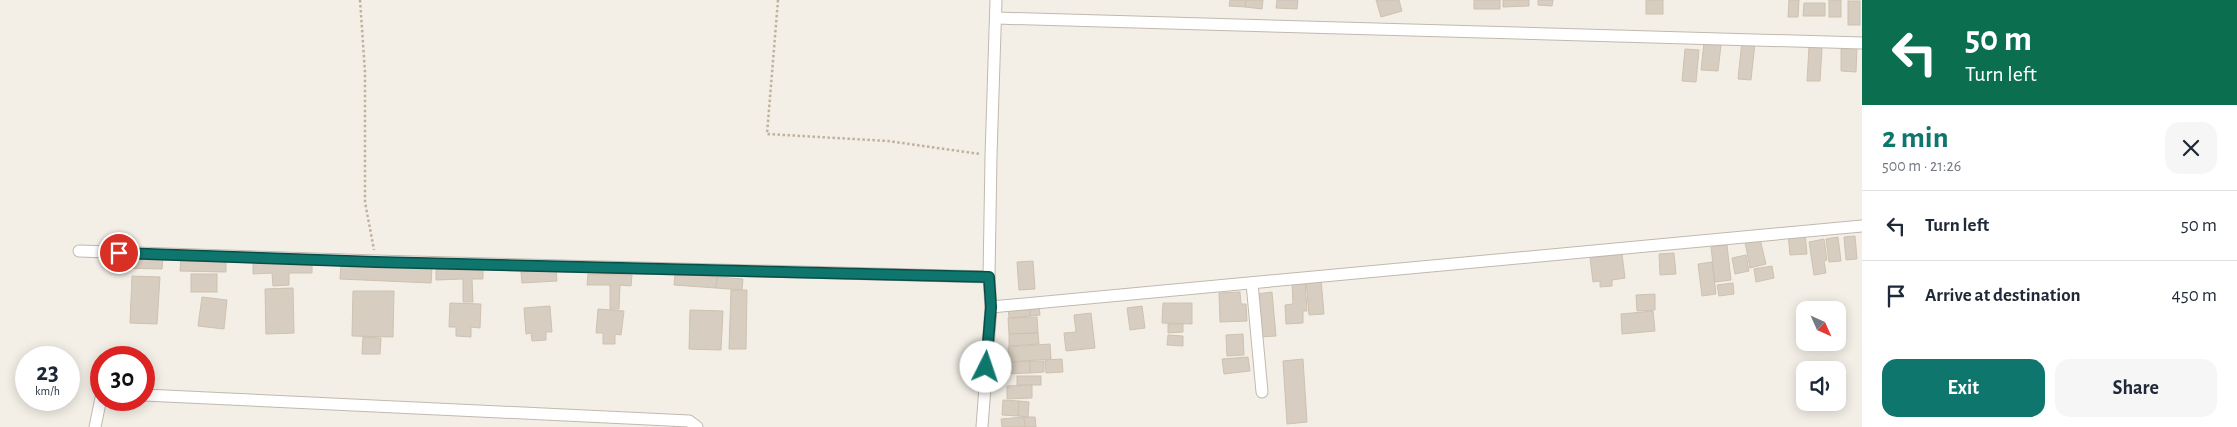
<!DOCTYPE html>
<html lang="en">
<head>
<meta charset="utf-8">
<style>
  :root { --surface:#fff; --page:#f6f6f7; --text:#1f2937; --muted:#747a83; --line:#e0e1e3; --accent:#0f766e }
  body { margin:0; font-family:"Alegreya Sans",sans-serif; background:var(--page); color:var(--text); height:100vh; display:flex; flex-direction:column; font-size:19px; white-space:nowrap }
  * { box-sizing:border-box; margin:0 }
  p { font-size:16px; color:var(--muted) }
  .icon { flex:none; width:28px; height:28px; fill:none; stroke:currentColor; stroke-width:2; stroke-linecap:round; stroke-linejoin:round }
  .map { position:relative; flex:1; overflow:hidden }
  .details { display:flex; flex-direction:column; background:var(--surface); width:375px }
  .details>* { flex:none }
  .banner { background:#0b6e4f; color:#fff; overflow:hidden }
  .needle { width:32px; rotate:135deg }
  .controls { position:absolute; left:1796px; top:301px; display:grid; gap:10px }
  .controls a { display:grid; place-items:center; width:50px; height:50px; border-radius:10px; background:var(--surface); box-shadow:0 2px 12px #0003; font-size:25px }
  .speed { position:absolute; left:15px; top:346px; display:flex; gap:10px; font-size:25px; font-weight:700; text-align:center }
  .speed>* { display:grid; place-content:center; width:65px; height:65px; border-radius:50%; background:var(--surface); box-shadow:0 2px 12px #0003; line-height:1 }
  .speed small { font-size:12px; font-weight:400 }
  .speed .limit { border:8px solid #d22; background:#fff; color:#111 }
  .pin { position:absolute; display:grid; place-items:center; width:42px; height:42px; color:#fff; margin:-21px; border:2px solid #fff; border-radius:50%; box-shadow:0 1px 5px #0007 }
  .me { position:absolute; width:55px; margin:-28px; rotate:4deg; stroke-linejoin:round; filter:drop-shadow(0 0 4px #0008) }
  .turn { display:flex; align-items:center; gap:18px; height:105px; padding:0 20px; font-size:22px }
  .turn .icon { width:65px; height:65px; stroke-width:2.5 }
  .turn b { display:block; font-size:35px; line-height:42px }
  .round { display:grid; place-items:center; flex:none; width:52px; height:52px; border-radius:15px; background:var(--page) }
  .overview { display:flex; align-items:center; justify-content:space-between; height:85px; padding:0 20px }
  h1 { font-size:30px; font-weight:700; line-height:38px; color:var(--accent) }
  .cta { display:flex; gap:10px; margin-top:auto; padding:10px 20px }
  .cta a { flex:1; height:58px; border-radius:15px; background:var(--accent); color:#fff; font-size:20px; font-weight:700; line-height:58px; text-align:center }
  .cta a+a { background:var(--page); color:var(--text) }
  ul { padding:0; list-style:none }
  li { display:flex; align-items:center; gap:15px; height:70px; padding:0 20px; border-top:1px solid var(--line) }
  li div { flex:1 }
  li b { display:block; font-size:19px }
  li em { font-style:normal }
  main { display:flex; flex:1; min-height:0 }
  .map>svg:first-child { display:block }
  .building { fill:#d7cdc0; stroke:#cec2b0 }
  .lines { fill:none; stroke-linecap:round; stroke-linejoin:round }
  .minor-casing { stroke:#c1b9ad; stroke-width:13 }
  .path { stroke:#bfb29c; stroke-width:2.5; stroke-dasharray:2.5 2.5; stroke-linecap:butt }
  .minor { stroke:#fff; stroke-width:11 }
  .route-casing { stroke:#0a4d48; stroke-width:12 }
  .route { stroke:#0f766e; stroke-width:9 }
</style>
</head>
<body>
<main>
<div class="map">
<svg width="1862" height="427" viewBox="0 0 1862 427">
  <rect width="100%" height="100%" fill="#f3efe7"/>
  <g class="building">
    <polygon points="1230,0 1246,0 1245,7 1229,6"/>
    <polygon points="1246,0 1263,0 1262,9 1245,7"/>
    <polygon points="1277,0 1298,0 1297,9 1276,8"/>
    <polygon points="1376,0 1399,0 1402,11 1381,17"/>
    <rect x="1474" y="0" width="26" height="9"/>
    <polygon points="1503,0 1529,0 1529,6 1503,7"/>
    <polygon points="1538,0 1553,0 1552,6 1538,5"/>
    <rect x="1646" y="0" width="17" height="14"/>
    <polygon points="1789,0 1799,0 1798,17 1788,17"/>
    <rect x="1829" y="0" width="12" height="17"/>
    <rect x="1848" y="1" width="12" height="24"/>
    <polygon points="1804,3 1825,3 1825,16 1803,16"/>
    <polygon points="1742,41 1755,43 1751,80 1738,79"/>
    <polygon points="1704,43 1721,45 1718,71 1701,70"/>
    <polygon points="1841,46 1857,46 1856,72 1841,71"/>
    <polygon points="1809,47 1822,48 1820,81 1807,81"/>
    <polygon points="1685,49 1699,50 1696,82 1682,81"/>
    <polygon points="1805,233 1807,254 1790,255 1788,234"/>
    <polygon points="1855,236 1857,259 1846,260 1844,237"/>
    <polygon points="1838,237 1841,261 1829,262 1826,239"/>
    <polygon points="1760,239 1766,264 1750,268 1745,242"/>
    <polygon points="1824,239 1827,260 1824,261 1826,273 1814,275 1809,242"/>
    <polygon points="1727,245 1731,280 1715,282 1711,247"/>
    <polygon points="1674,253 1676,274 1660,275 1659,254"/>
    <polygon points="1622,254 1625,278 1612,280 1612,286 1600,287 1600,281 1593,282 1590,258"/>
    <polygon points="1746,255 1749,271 1735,274 1732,258"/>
    <polygon points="107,256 121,257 121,268 107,268"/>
    <polygon points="121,257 163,258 162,269 121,268"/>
    <polygon points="181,258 226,259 226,272 180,271"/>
    <polygon points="312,261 312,273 289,273 289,285 273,286 272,273 253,274 253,263"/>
    <polygon points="1033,261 1035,289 1019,290 1017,262"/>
    <polygon points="1712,262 1716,294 1702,296 1698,264"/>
    <polygon points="341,264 432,268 431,283 340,279"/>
    <polygon points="1772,266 1774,278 1756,282 1754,269"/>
    <polygon points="483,267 483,279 472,279 473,302 463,302 463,279 436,280 436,269"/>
    <polygon points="556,270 557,281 522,283 521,272"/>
    <rect x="191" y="274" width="26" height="18"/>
    <polygon points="588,274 632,275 631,286 620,285 619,309 610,309 610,285 587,285"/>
    <polygon points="675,274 717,277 716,288 674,285"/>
    <polygon points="132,276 160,277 157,324 130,323"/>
    <polygon points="717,277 743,279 742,290 716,288"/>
    <polygon points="1321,279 1324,314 1309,315 1306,280"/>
    <polygon points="1305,281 1307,311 1303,311 1303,323 1286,324 1285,305 1293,304 1292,282"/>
    <polygon points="1733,283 1734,294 1719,296 1717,285"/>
    <polygon points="293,288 294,333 266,334 265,289"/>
    <polygon points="731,290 747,290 746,349 729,349"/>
    <polygon points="353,291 394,291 393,337 352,336"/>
    <polygon points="1240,292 1241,304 1246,304 1247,321 1220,322 1219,293"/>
    <polygon points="1272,292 1276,336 1260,337 1256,294"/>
    <polygon points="1655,294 1655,310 1637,311 1636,295"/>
    <polygon points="202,297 227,300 224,329 198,326"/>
    <polygon points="450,303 481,304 480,328 471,327 471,337 456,336 456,327 449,327"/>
    <polygon points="1163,303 1192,303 1192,324 1162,323"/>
    <polygon points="1030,305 1039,305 1040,315 1030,316"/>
    <polygon points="1030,305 1030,316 1009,318 1008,307"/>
    <polygon points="550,306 552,332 546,332 546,340 532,341 531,333 526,334 524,308"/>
    <polygon points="1142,306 1145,328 1130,330 1127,308"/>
    <polygon points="598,309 624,311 621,335 615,334 615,344 603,344 603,333 596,333"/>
    <polygon points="690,310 723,311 721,350 689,349"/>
    <polygon points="1653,311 1655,331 1622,334 1621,314"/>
    <polygon points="1091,313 1095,348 1066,351 1064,333 1076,332 1074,315"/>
    <polygon points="1037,317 1038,333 1009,334 1008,318"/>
    <polygon points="1168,324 1183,324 1183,332 1168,333"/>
    <polygon points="1038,333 1039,344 1009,346 1009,334"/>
    <polygon points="1243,334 1244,355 1227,356 1226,335"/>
    <polygon points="1168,335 1183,336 1183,346 1167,345"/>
    <polygon points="363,337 381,338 380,354 362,354"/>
    <polygon points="1050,344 1051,359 1009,362 1008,347"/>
    <polygon points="1248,357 1250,371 1224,374 1222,359"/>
    <polygon points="1062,359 1063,372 1046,373 1045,360"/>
    <polygon points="1303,359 1307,422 1287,424 1283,361"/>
    <polygon points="1030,361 1030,373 1005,374 1005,363"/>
    <polygon points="1030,361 1044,361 1044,372 1030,373"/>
    <rect x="1017" y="376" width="24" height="9"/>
    <polygon points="1032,385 1032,398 1007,399 1007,386"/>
    <polygon points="1003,400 1019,401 1018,416 1002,415"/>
    <polygon points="1019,401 1029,402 1028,417 1018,416"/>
    <polygon points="1024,417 1025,427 1002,427 1001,419"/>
    <polygon points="1024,417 1035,417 1036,427 1025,427"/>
  </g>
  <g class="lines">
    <g class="minor-casing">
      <g id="minor">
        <polyline points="996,18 1862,43"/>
        <polyline points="79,251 376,261 989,277"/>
        <polyline points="1252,283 1262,392"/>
        <polyline points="991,307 1862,226"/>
        <polyline points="144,395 689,421 697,427"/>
        <polyline points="95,427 101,398"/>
        <polyline points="982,427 991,307 989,277 991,156 996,0"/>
      </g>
    </g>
    <g class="path">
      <polyline points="360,0 365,72 365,202 374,250"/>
      <polyline points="778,0 767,134 888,141 980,154"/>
    </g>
    <use href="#minor" class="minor"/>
  </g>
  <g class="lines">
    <g class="route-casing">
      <polyline id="route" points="119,253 376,262 989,277 991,307 986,367"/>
    </g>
    <use href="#route" class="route"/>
  </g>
</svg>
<div class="controls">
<a><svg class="needle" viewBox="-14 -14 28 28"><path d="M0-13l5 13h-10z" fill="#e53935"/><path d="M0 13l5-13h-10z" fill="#747a83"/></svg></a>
<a><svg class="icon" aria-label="sound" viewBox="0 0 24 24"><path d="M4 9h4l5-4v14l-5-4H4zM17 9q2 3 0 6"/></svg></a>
</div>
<div class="speed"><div>23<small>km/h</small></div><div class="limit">30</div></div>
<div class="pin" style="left:119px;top:253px;background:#d93025"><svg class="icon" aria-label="arrive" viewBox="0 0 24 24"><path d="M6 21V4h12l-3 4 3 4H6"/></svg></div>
<svg class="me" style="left:986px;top:367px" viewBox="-20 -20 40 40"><circle r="19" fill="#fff"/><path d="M0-13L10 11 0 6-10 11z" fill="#0f766e"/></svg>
</div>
<section class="details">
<div class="banner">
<div class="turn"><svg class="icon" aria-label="left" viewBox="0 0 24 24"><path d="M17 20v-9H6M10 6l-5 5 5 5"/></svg><div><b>50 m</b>Turn left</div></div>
</div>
<div class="overview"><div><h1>2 min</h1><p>500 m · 21:26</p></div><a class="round"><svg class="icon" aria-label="close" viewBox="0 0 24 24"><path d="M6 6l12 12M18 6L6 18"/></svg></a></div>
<ul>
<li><svg class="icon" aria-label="left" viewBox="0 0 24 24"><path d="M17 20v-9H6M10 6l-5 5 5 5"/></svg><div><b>Turn left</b></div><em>50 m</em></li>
<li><svg class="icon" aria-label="arrive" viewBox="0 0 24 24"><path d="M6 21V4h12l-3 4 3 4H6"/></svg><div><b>Arrive at destination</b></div><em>450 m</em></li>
</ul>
<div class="cta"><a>Exit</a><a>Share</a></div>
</section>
</main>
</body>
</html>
